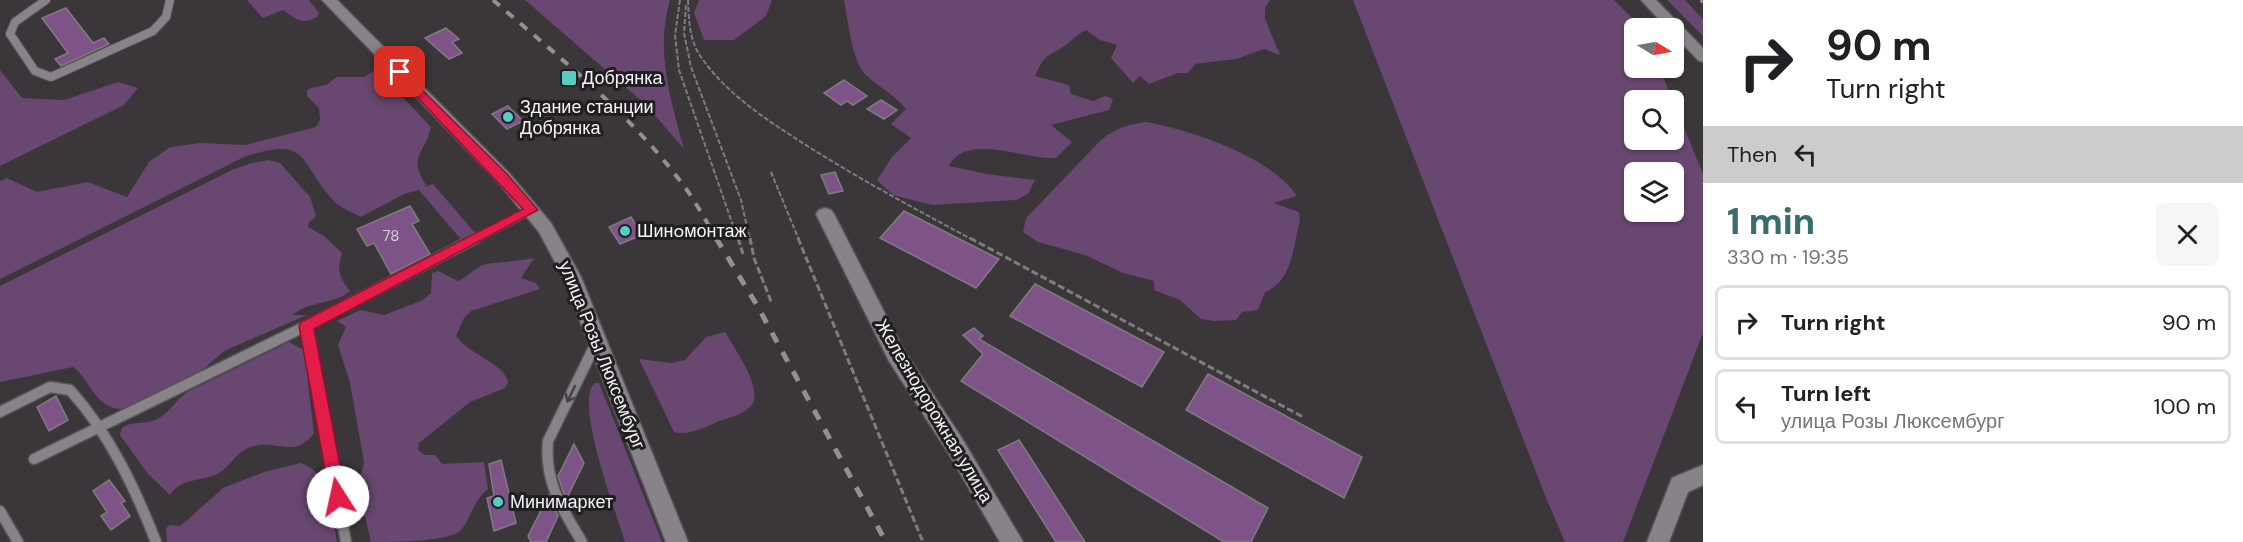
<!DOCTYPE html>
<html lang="en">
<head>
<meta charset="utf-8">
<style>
  :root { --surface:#fff; --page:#f6f6f6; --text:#202124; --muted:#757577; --line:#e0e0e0; --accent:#386f6c }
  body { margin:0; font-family:"DM Sans",sans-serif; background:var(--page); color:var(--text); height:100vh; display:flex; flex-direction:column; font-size:22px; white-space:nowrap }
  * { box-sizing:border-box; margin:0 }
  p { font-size:20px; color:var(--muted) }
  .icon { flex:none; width:33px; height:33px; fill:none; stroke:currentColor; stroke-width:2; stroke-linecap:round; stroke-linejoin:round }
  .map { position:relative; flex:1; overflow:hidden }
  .panel { display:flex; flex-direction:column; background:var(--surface); width:540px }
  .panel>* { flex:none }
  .top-card { background:#fff; color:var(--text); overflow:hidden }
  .needle { width:39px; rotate:100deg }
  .buttons { position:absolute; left:1624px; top:18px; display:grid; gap:12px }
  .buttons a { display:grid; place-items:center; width:60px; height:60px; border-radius:9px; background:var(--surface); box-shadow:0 2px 4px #0004; font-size:30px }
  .pin { position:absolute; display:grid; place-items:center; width:51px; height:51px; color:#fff; margin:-26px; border-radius:12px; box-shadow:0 3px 9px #0006 }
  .me { position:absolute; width:66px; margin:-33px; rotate:350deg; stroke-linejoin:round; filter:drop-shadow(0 0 4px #0008) }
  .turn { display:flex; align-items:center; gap:21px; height:126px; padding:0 24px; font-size:27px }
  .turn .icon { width:78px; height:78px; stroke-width:2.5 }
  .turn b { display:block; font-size:42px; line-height:51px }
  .then { display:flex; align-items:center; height:57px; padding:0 24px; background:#0003; gap:12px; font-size:22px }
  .round { display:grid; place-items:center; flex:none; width:63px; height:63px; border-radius:9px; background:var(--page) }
  .overview { display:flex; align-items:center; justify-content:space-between; height:102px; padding:0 24px }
  h1 { font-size:36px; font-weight:800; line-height:45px; color:var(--accent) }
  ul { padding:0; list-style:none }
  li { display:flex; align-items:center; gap:18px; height:75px; margin:0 12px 9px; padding:0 12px; border:3px solid var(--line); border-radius:9px }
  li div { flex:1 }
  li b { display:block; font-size:22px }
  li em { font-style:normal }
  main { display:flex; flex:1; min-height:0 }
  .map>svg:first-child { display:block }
  .green { fill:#684770; fill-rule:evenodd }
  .building { fill:#7e5488; stroke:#7f7b80; stroke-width:1.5 }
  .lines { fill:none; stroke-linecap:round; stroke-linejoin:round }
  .service-far1-casing { stroke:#585559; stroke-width:10 }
  .service-casing { stroke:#585559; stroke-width:13 }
  .minor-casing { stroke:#585559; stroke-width:3 }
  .tertiary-casing { stroke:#585559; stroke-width:3 }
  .path-far1 { stroke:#7f7b7f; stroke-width:2; stroke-dasharray:5 2; stroke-linecap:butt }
  .path { stroke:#7f7b7f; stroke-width:3; stroke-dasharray:7 3; stroke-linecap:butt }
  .service-far1 { stroke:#878388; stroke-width:8 }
  .service { stroke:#878388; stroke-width:10 }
  .minor { fill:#878388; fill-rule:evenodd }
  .tertiary { fill:#878388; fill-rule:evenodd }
  .rail-far1 { stroke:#938f93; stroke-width:4; stroke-dasharray:9 9; stroke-linecap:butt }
  .rail { stroke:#938f93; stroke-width:5; stroke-dasharray:11 11; stroke-linecap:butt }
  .oneway { stroke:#444144 }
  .route { fill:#e11d48; stroke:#92132f; stroke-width:1.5 }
  .poi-dot { fill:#56cec3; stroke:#201e20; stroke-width:2 }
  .labels { text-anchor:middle; stroke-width:6; stroke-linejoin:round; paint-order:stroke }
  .number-label { font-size:15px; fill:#d8cbda }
  .poi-label { font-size:18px; fill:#f6f3f6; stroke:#201e20; text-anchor:start }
  .street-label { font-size:18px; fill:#f6f3f6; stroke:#201e20 }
</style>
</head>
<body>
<main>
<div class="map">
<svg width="1703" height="542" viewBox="0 0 1703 542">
  <rect width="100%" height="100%" fill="#3a363a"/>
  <g class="green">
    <path d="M247,0H309L319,13L317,17C302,25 297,20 283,10L263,18Z"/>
    <path d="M525,0H670C655,50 671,101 684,149L645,104Z"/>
    <polygon points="699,0 772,0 766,16 734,40 704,40 694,13"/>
    <path d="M844,0H1270L1265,8V19L1280,55L1264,49L1236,59L1195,64L1188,73H1178L1149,84L1140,76L1133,83L1111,58L1117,45L1100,40L1086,30C1077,34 1072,41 1063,47C1044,59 1046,53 1035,76L1069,85L1071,94L1093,101L1105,96L1113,99L1109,110L1051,125L1072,142L1056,158C1025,160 966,132 949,166L987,174L1035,180L1028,194L1016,200L932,205L893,195L877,180L892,157L911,138L891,124L906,109C895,95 880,88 867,76C852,64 848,20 844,0Z"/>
    <path d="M1353,0H1614L1642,28H1635V68H1659L1673,100H1635V140H1674V103L1703,174V333L1623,542H1565L1546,498ZM1635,172H1674V212H1635Z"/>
    <polygon points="1667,0 1685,0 1703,19 1703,36"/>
    <path d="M376,69L431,127C426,152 407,156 426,185L424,187L433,184L475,233L461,239L458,236L419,190L404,194L361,217C354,213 343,209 336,203C297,164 313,134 244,157L0,279V181L7,178L37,192L88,182L127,197L149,162L170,147L201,143L245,145L316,127L320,120L319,108L307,96V91L311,88L326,85L337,77H364Z"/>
    <polygon points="0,70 22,98 64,100 118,82 138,88 124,105 0,166"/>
    <path d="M1147,122C1193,131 1270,156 1297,196L1273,203L1299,212L1300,220C1293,246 1293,281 1265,292L1258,310L1242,312L1236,320L1214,321L1201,319L1180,300L1154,290V281L1123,273L1085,255L1038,242L1023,232L1026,218L1101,140C1116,128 1128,124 1147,122Z"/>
    <path d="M269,160L280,163L310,197L316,216L309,222L308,227L324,236L342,253C337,271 339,277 350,291C334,305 311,300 292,315H307L224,351L199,373L122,409C96,409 91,381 73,367L0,382V286L234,169L252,163Z"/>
    <path d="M534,258L521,278L536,283L540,289L471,311L464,318L456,336C468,354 504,363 508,382L505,388L470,402L419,443L418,450L425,455H435L442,464L484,462L488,489C471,503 471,521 459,532C442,542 394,542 371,542L358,487L364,462L350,383L338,345L346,327L337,321L360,310L384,315L423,300L431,293L432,273L438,271L458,281C468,277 476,266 486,264C502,261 518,262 534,258Z"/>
    <path d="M725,332C734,348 765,390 751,406C743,415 728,418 717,422C703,428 689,436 674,432L639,359L671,363L685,360L706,337Z"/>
    <path d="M289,342L304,350L314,433C296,457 283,443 260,445C237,447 233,465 219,473C201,483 183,476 170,495L148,474L120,435L122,428C134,420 143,425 155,420C167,416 176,399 189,391Z"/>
    <path d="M595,383H599L662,542H625C617,515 573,400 595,383Z"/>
    <path d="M301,463C333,475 331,512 337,542H167L166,528L170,525L180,526L185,522L223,488L264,472Z"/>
  </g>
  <g class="building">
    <polygon points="66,8 93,43 104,38 109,44 61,66 55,59 68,53 42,18"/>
    <polygon points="446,28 459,39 452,42 462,53 449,59 425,38"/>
    <polygon points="844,80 867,96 853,105 847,101 841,105 824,93"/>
    <polygon points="881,100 897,110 884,119 867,109"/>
    <polygon points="508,106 523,121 507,129 492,114"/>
    <polygon points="835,172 843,191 829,194 821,175"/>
    <polygon points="410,206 419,221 412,224 430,254 391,274 374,243 367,246 357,229"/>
    <polygon points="904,211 999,259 976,288 880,238"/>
    <polygon points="631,217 642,235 620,244 609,227"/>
    <polygon points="1035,284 1164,352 1142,387 1010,316"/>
    <polygon points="974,328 983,336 979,339 1268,508 1251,542 1224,542 961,381 983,354 963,335"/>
    <polygon points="1208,374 1362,457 1344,498 1186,410"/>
    <polygon points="56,396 68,420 49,431 37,407"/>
    <polygon points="1019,440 1085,542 1056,542 998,450"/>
    <polygon points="574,444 584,463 566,500 558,476"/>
    <polygon points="501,460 516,523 494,531 487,498 494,496 489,464"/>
    <polygon points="109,480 125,501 121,503 130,516 111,530 101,516 107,512 93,491"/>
    <polygon points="549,495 558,516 546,542 531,542 528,536"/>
  </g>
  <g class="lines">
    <g class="service-far1-casing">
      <g id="service-far1">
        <polyline points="46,0 15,22 10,34 35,71 51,77 153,31 166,17 170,0"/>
        <polyline points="473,240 531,210"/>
      </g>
    </g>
    <g class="service-casing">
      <g id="service">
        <polyline points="306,326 346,542"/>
        <path d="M0,412L50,387L70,390C109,433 135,488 156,542"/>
        <polyline points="34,459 306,326 476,238"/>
        <polyline points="0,511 18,542"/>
        <path d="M582,542C562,509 544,481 548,441L597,341"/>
      </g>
    </g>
    <g class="minor-casing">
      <g id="minor">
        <polygon points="825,208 831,210 834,214 903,349 963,440 1023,542 1000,542 949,454 889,361 816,214 819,210"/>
        <polygon points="1703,465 1703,485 1688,492 1669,542 1647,542 1672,478"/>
      </g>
    </g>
    <g class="tertiary-casing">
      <g id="tertiary">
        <polygon points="322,0 337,0 509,173 551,223 581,277 688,542 666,542 563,277 539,232 497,181"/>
        <polygon points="1641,0 1656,0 1703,48 1703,62 1698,60 1674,35 1674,28 1667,28"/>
      </g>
    </g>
    <g class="path-far1">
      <polyline points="680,0 675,35 679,70 738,240"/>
      <path d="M688,0C689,20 689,40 701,57C728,96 770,122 809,147C863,181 917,210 973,240"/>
      <polyline points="686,5 684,33 691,67 741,200 750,240"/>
      <polyline points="771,172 799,240"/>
    </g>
    <g class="path">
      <polyline points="738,238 743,254"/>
      <polyline points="750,238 754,258 772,304"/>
      <polyline points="798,238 923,542"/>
      <polyline points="970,238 1303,417"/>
    </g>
    <use href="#service-far1" class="service-far1"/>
    <use href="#service" class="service"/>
    <use href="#minor" class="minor"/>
    <use href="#tertiary" class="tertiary"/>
    <g class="rail-far1">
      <path d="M493,0C561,59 636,118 689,193C699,208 708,224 717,240"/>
      <polyline points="1701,0 1703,2"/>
    </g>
    <polyline class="rail" points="716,238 758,307 886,542"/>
  </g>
  <defs><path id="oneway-shaft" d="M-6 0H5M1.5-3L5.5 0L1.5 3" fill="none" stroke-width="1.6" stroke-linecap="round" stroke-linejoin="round" transform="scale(1.5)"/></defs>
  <use class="oneway" href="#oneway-shaft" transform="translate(571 394) rotate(116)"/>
  <polygon class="route" points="400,68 507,174 538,210 314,329 346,497 343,502 338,505 332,502 330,497 299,326 301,322 523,209 396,75 396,69"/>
  <g class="poi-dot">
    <rect x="561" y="70" width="16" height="16" rx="3"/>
    <circle cx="508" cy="117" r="6"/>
    <circle cx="625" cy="231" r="6"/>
    <circle cx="498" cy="502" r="6"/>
  </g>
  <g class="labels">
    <g class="number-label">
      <text x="391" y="241">78</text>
    </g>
    <g class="poi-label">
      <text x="582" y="84">Добрянка</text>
      <text x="520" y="113">Здание станции<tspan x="520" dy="21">Добрянка</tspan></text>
      <text x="637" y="237">Шинoмонтаж</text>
      <text x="510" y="508">Минимаркет</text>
    </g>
    <g class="street-label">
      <text transform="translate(602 355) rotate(68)" y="6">улица Розы Люксембург</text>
      <text transform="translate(934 411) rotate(59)" y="6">Железнодорожная улица</text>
    </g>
  </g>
</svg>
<div class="buttons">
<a><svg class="needle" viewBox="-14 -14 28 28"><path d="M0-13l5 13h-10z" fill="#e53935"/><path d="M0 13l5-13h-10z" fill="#757577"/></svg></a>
<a><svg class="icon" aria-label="search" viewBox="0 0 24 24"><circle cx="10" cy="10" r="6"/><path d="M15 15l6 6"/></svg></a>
<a><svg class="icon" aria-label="layers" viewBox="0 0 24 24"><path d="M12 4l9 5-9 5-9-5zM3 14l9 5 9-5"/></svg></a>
</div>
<div class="pin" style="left:400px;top:72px;background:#d93025"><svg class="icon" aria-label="arrive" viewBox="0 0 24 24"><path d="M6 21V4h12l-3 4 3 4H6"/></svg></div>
<svg class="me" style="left:338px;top:497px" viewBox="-20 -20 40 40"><circle r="19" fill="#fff"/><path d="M0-13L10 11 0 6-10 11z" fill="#e11d48"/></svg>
</div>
<section class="panel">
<div class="top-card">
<div class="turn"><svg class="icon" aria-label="right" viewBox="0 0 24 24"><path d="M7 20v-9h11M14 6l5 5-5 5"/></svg><div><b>90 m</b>Turn right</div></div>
<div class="then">Then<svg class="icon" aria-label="left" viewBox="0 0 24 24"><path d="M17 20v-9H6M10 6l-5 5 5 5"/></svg></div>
</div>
<div class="overview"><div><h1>1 min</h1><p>330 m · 19:35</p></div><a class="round"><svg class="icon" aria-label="close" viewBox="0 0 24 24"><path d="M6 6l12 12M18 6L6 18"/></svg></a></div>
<ul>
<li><svg class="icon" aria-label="right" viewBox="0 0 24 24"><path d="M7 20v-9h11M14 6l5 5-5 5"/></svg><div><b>Turn right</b></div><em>90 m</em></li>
<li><svg class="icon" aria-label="left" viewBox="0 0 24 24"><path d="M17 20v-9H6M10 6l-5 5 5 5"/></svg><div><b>Turn left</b><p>улица Розы Люксембург</p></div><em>100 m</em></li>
</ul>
</section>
</main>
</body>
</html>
